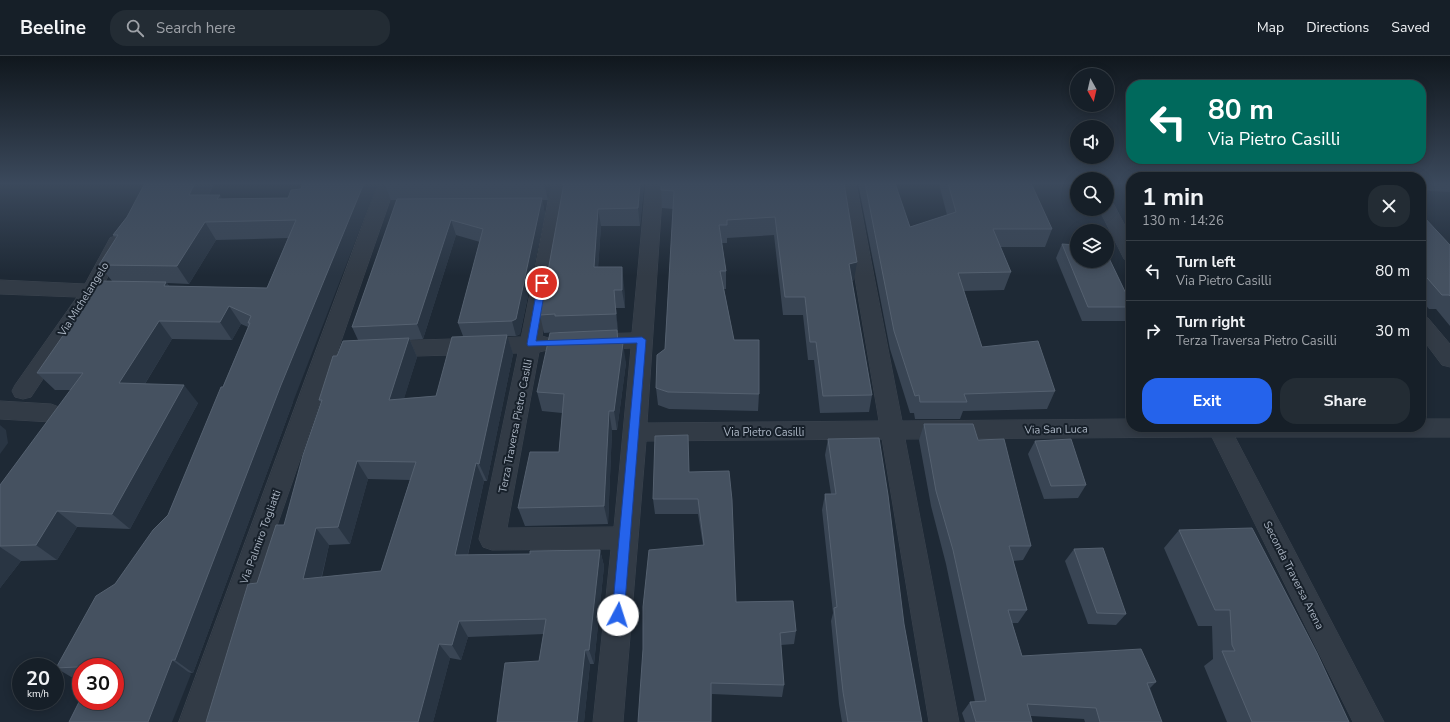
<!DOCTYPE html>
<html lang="en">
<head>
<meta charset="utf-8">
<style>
  :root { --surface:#161f28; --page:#232c34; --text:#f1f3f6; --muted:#9ea2a8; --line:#353d45; --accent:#2563eb }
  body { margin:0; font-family:"Nunito Sans",sans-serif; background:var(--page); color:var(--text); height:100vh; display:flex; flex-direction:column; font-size:15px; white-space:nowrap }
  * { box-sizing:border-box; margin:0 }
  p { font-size:13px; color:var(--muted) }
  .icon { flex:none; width:22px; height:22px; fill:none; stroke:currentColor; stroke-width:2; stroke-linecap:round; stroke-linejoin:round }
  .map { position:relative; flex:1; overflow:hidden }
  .side { position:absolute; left:1126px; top:116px; width:300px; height:260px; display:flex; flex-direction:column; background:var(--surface); border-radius:16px; box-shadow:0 2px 10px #0003,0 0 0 1px var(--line) }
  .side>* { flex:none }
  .banner { position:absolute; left:1126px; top:24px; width:300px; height:84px; border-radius:16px; box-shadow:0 2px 10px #0003,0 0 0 1px var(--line); background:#00695c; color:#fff; overflow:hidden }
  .needle { width:26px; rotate:172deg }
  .buttons { position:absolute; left:1070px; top:12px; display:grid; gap:8px }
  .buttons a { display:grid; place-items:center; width:44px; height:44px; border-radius:50%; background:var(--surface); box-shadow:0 2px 10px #0003,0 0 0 1px var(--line); font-size:20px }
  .speed { position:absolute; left:12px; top:602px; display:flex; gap:8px; font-size:20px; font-weight:700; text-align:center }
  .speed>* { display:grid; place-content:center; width:52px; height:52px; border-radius:50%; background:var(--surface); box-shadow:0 2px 10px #0003,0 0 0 1px var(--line); line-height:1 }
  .speed small { font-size:10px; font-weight:400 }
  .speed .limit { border:6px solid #d22; background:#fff; color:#111 }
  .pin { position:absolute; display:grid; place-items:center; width:34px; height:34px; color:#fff; margin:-17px; border:2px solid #fff; border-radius:50%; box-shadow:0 1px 4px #0007 }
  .me { position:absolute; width:44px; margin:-22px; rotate:5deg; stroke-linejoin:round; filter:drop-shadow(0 0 3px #0008) }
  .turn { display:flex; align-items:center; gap:14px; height:84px; padding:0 16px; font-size:18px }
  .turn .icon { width:52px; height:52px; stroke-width:2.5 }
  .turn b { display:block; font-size:28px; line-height:34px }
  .round { display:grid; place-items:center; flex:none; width:42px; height:42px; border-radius:16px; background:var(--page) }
  .overview { display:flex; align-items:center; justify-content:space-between; height:68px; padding:0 16px }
  h1 { font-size:24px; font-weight:700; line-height:30px }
  .button { display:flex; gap:8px; margin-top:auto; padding:8px 16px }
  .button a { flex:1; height:46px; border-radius:16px; background:var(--accent); color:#fff; font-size:16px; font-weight:700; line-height:46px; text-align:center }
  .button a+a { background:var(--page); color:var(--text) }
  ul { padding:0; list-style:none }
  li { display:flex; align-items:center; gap:12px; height:60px; padding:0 16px; border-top:1px solid var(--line) }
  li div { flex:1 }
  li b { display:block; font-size:15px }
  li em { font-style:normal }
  header { display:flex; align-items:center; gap:24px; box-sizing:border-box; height:56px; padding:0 20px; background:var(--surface); border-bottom:1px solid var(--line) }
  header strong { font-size:19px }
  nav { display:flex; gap:22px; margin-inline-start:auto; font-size:14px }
  .search { width:280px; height:36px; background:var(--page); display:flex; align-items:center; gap:10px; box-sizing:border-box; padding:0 14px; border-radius:16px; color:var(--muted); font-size:15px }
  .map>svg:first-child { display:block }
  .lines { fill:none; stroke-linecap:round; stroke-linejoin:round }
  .minor-casing { stroke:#3b444f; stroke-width:1 }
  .minor { fill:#323b46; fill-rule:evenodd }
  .wall { fill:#394554; fill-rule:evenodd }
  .shaded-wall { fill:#293543 }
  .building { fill:#455160; stroke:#556170; fill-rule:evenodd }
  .route { fill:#2563eb; stroke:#184099 }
  .labels { text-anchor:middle; stroke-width:4; stroke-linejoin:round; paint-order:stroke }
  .street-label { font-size:11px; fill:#abb5c3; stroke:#17202a }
</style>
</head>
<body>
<header>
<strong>Beeline</strong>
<div class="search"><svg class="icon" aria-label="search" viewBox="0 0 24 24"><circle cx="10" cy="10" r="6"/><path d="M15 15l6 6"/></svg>Search here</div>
<nav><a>Map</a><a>Directions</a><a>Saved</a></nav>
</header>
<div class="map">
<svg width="1450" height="666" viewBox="0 0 1450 666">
  <rect width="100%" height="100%" fill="#1e2935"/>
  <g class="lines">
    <g class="minor-casing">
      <g id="minor">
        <polygon points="378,127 396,127 209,666 179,666"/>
        <polygon points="552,127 570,127 542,280 552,283 555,288 552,293 539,296 507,472 614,471 631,292 588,294 581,291 578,286 581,281 588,278 632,277 646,127 663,127 647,367 879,365 839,127 856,127 902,365 1131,363 1131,371 1421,371 1421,363 1450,363 1450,381 1235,381 1384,666 1353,666 1212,381 905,383 959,666 929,666 882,383 646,385 623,666 593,666 611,493 492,494 483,491 479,483 518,297 384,301 377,298 373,293 377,288 384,285 521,281"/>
        <polygon points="1107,146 1113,147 1131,181 1131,205 1124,203 1099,153 1107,153"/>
        <polygon points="117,180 124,182 126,186 104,228 110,230 113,235 110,240 97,242 31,341 23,343 15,341 12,335 15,329 77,241 0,238 0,224 85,228 110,182"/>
        <polygon points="1421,260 1428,262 1450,288 1450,311 1442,309 1421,281"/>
        <polygon points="0,345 51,348 59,351 62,357 59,363 51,366 0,363"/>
      </g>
    </g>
    <use href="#minor" class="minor"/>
  </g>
  <g class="wall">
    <path d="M214,127L209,139L222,143L288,142L301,133L293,346L193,617L115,611H81V625H78L56,612L115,528L168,459L248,271L241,268L232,284L172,283L145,328L198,347L130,473L77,471L57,504L21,505L0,532V429L71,334H55L37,317L112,225L99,209L116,182L113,179L127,161ZM288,182L267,232L169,230L167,227L189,228L216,184Z"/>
    <path d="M384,127H552L548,144H542L545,158L520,278L516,280H507L513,298L487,425H484L468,499L530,498L600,494L604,510L594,608H590L584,666H497L539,605L544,578L468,581L461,604L450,602L433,666H206L257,527L284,469L321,347L319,344L337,300L358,284L352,271L397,144H391ZM456,179L480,186L458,267L463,280L436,340L404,342L417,301L410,284L423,283ZM368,423L410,424L381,515L322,521L329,489L350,488Z"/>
    <polygon points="564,127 644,127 640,170 601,170 598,211 624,229 625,252 616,252 618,276 617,276 618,287 626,307 617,374 612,374 608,468 525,470 518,452 559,396 562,357 542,355 537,336 559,277 558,276 544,277 540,259"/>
    <polygon points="844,127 854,224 852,225 872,339 869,356 820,357 814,304 808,304 803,259 783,259 774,179 727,182 727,187 722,187 726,215 726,233 724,233 734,284 759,338 758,355 669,353 658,349 656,332 665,293 673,153 662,152 661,134"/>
    <path d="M856,127H1031L1052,173L1045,191H1000L1011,216L1004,234L964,235L982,291L1055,335L1047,353L963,355L960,363H915L914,357H910L890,293L858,127ZM895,128H939L947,159L910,171Z"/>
    <polygon points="1421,127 1450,127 1450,136 1430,135 1429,134 1427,135 1421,135"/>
    <polygon points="1421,154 1427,160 1425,162 1450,189 1450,270 1436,253 1429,253 1421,244"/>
    <polygon points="1062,188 1131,248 1131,253 1125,265 1082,265 1056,202"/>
    <polygon points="924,368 978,384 1031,490 1023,504 1013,505 1027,554 1018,567 1012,567 1022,600 1156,626 1150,632 1162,666 1085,666 1084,663 1031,660 1032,666 965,666 962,657 970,646 975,646 946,508 931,450 919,384"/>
    <polygon points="828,383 904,568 922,666 842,666 839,648 831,565 833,557 822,454 825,438 831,438 825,399"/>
    <polygon points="1035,385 1086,429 1078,442 1044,443 1028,398"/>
    <polygon points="689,395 689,416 736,546 796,575 794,588 781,589 784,629 782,641 712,638 711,666 638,666 703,489 698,458 655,458 653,443"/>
    <polygon points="1179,474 1349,666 1227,666 1204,610 1213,603 1212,570 1198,570 1164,492"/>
    <polygon points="1074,493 1126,558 1116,569 1088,568 1065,505"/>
  </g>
  <g class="shaded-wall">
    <polygon points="195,127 214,127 200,157 189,139"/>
    <polygon points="364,127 378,127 293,346 193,617 175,604 281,329"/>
    <polygon points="544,127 552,127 548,144"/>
    <polygon points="640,127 644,127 640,170 638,152"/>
    <polygon points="220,139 230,157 217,143"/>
    <polygon points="542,142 545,158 520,278 516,280 512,265"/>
    <polygon points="598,153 601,170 597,229 594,211"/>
    <polygon points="451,164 456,179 423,283 417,268"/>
    <polygon points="205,166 216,184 189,228 177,210"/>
    <polygon points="857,206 854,224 846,226 849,208"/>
    <polygon points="622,211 624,229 625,252 622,234"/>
    <polygon points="166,226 179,244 164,230"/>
    <polygon points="614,234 616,252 618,276 616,258"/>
    <polygon points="229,250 241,268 232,284 220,266"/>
    <polygon points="159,265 172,283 135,344 119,327"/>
    <polygon points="617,274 620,294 623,287 626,307 617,374 614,355 618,287"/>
    <polygon points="507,279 513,298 487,425 479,408"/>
    <polygon points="409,282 417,301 398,362 389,344"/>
    <polygon points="184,329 198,347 130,473 112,458"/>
    <polygon points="609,355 612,374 608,468 604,450"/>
    <polygon points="0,369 6,374 8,387 0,398"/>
    <polygon points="357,405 368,423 350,488 338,471"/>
    <polygon points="476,407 484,425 464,515 455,499"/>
    <polygon points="57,455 77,471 57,504 36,489"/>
    <polygon points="316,472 329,489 317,539 303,523"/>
    <polygon points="0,491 21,505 0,532"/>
    <polygon points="600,494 604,510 594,608 589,594"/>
    <polygon points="459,565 468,581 461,604 452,589"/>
    <polygon points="439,588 450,602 433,666 418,666"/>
    <polygon points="585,594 590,608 584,666 577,666"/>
    <polygon points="172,604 191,618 172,666 148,666"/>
  </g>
  <g class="building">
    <polygon points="145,127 195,127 189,139 220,139 217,143 288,142 291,134 301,133 303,127 364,127 281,329 175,604 172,604 148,666 69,666 81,642 81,645 115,645 115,611 96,611 97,610 56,612 96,540 115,528 153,474 168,459 221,331 223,331 250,267 248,267 251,260 229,250 220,266 159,265 119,327 184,329 112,458 57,455 36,489 0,490 0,429 83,317 37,317 101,225 166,226 164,230 267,232 296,164 205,166 177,210 99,209 118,179 113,179 127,161"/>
    <polygon points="564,127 640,127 638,152 598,153 594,211 622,211 622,234 614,234 616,258 555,260 555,258 540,259"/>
    <polygon points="661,127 844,127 857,206 849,208 872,339 823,340 816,286 810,286 805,241 785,241 775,161 727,164 727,169 719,169 726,215 720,215 734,284 759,284 759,338 668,336 656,332 657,299 665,293 674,135 661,134"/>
    <polygon points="865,127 895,127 910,171 956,156 948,127 1031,127 1052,173 993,173 1011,216 958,217 982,291 1038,285 1055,335 964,338 967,346 920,346 919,339 915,340 894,275"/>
    <polygon points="542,142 516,263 512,265 458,267 483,173 451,164 417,268 352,271 397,143"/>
    <polygon points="1421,154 1427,160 1423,160 1450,189 1450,240 1449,239 1442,239 1421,215"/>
    <polygon points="1062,188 1077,189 1077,205 1107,205 1107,198 1131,248 1131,251 1088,251"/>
    <polygon points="617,274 618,287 623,287 614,355 609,355 604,450 518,452 530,396 559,396 564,338 537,336 550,277"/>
    <path d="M507,279L479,408L476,407L455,499L530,498V495L600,494L589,594H585L577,666H497L505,607L539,605L546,563L459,565L452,589L439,588L418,666H206L248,528L257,527L276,469H284L303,399L322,344H319L333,300H337L343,285L409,282L389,344L436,340L452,281ZM357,405L416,406L381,515L303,523L316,472L338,471Z"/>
    <polygon points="924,368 973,368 978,384 1004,383 1031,490 1009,490 1027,554 1008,554 1022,600 1141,593 1156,626 1147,627 1162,666 1100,666 1096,652 1027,648 1032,666 976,666 970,646 986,645 953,494 936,435"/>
    <polygon points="688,379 689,416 729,415 732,444 736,546 793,545 796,575 780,577 784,629 711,627 711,666 638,666 643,593 643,551 649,494 704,489 698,443 653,443 655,380"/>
    <polygon points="879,382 888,439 904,568 922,666 848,666 843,636 834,552 837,551 825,438 836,438 828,383"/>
    <polygon points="1071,383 1086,429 1051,430 1035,385"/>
    <polygon points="1252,472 1317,597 1349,666 1252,666 1222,595 1235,595 1232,589 1230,554 1215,554 1179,474"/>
    <polygon points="1103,492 1126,558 1097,557 1074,493"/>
  </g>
  <linearGradient id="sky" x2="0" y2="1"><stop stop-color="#10171d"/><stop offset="0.58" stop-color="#3b495c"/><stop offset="1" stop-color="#3b495c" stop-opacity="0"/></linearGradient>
  <rect width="1450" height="220" fill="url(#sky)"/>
  <polygon class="route" points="542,224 546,227 536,285 642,281 646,284 624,559 622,562 618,564 614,562 612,559 637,287 528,290 527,288 538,227"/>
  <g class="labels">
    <g class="street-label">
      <text transform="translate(83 243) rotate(-58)" y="4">Via Michelangelo</text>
      <text transform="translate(515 370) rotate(-79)" y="4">Terza Traversa Pietro Casilli</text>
      <text transform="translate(1056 373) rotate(-1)" y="4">Via San Luca</text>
      <text x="764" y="380">Via Pietro Casilli</text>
      <text transform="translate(260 481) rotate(-70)" y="4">Via Palmiro Togliatti</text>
      <text transform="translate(1294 519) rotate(63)" y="4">Seconda Traversa Arena</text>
    </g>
  </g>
</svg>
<div class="buttons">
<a><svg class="needle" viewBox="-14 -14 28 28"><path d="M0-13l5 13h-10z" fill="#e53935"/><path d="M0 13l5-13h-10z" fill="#9ea2a8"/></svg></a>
<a><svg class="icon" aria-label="sound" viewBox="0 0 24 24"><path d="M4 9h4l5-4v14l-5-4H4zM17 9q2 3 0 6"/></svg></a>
<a><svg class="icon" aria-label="search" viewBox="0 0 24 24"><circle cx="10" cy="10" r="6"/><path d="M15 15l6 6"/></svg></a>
<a><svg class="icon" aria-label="layers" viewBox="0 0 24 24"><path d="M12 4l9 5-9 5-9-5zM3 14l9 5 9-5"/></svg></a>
</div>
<div class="speed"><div>20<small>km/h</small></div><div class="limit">30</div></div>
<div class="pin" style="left:542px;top:227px;background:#d93025"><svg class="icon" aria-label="arrive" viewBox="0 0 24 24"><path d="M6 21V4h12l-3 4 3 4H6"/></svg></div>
<svg class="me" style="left:618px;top:559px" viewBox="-20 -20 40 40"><circle r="19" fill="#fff"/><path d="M0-13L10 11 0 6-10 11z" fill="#2563eb"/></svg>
<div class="banner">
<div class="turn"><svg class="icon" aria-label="left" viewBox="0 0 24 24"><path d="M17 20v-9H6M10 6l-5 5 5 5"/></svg><div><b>80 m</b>Via Pietro Casilli</div></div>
</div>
<section class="side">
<div class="overview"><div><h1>1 min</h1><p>130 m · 14:26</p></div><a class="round"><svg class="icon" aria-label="close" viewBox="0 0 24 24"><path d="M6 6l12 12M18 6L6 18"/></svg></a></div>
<ul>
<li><svg class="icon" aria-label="left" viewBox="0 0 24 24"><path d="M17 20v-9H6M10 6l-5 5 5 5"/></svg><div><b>Turn left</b><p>Via Pietro Casilli</p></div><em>80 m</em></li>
<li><svg class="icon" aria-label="right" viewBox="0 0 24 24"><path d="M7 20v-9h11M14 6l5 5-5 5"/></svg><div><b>Turn right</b><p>Terza Traversa Pietro Casilli</p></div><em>30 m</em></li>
</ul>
<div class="button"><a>Exit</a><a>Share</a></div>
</section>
</div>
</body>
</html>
